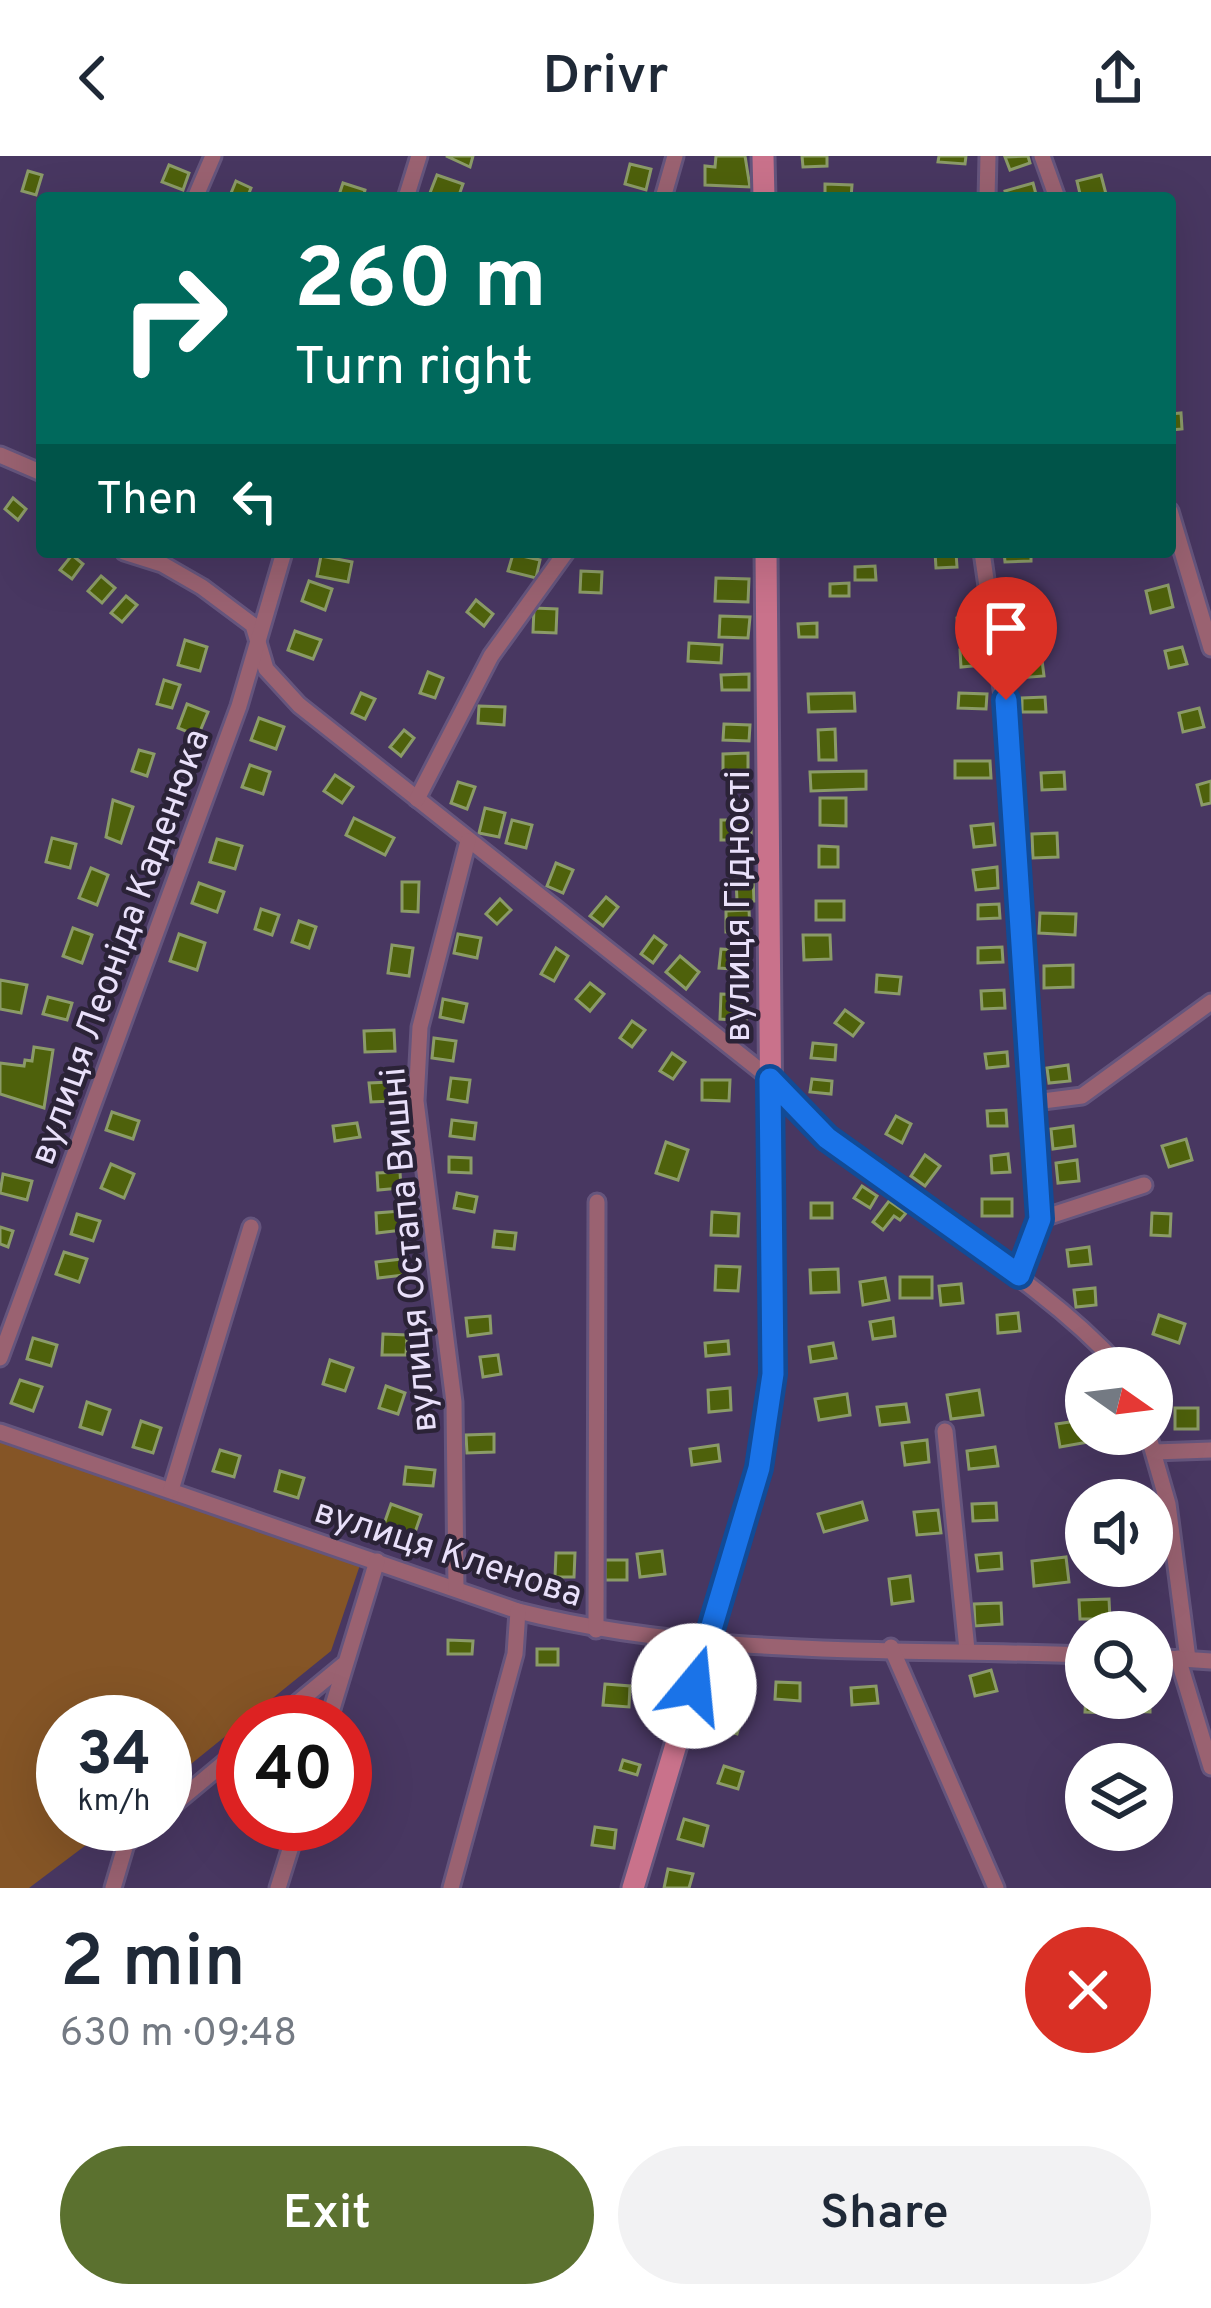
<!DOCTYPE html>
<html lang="en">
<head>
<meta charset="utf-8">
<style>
  :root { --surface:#fff; --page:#f2f2f3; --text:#1f2937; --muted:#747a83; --accent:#5b712f }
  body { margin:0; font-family:Overpass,sans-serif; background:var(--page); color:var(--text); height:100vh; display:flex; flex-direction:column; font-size:45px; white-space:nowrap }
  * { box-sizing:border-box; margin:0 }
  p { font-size:39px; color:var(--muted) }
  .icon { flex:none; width:66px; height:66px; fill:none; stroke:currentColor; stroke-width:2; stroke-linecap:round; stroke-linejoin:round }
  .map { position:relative; height:1732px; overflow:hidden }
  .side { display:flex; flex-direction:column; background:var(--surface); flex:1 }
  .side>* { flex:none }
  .banner { position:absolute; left:36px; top:36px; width:1140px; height:366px; border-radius:12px; box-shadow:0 12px 48px #0002; background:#00695c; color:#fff; overflow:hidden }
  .needle { width:78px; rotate:104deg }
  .buttons { position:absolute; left:1065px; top:1191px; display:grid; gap:24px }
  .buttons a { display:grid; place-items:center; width:108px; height:108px; border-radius:50%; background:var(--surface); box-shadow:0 12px 48px #0002; font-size:60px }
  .speed { position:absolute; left:36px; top:1539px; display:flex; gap:24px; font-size:60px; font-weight:700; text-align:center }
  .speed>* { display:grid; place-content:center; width:156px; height:156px; border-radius:50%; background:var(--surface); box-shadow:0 12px 48px #0002; line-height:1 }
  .speed small { font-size:30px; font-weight:400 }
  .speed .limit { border:18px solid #d22; background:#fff; color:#111 }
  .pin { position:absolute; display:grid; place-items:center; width:102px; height:102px; color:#fff; margin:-123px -51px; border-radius:50% 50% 50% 0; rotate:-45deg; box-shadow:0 0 12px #0007 }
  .pin .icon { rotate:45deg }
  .me { position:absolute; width:132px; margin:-66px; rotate:17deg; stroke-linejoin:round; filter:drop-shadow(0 0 9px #0008) }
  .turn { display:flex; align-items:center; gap:42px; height:252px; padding:0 60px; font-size:54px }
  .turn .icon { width:156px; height:156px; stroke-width:2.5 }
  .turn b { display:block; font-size:84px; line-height:102px }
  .then { display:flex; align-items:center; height:114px; padding:0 60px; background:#0003; gap:24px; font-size:45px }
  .round { display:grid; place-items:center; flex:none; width:126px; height:126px; border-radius:63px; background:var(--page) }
  .head { display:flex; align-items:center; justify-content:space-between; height:204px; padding:0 60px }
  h1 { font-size:72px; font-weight:600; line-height:90px }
  .action { display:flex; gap:24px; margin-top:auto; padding:24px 60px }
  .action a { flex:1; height:138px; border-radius:72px; background:var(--accent); color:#fff; font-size:48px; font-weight:600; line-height:138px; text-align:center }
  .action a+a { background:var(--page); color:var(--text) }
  header { display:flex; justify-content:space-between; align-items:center; height:156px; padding:0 60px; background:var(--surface); font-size:54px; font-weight:600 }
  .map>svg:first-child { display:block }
  .green { fill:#855526 }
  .building { fill:#4e610b; stroke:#8b9b68; stroke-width:3 }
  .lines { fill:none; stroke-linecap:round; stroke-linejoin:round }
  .street-casing { stroke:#65557d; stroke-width:21 }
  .secondary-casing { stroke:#65557d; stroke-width:27 }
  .street { stroke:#9a6271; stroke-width:15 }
  .secondary { stroke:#c9728b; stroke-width:21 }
  .route-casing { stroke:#114b97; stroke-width:30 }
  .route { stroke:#1a73e8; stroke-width:21 }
  .labels { text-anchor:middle; stroke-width:9; stroke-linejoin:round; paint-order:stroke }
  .street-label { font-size:36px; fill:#e9e0fa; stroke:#2b2337 }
</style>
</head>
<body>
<header><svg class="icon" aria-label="back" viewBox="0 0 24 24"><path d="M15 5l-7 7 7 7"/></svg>Drivr<svg class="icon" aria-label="share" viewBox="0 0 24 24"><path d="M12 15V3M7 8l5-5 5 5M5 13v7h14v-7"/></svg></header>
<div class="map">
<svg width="1211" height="1732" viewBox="0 0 1211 1732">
  <rect width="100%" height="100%" fill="#483761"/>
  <polygon class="green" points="0,1276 363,1400 331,1495 165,1629 165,1566 63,1566 63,1668 114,1668 29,1732 0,1732"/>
  <g class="building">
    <polygon points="446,0 473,0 470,11"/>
    <polygon points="716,0 745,0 750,31 705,29 705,10 715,11"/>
    <polygon points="802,0 827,0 827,10 803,11"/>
    <polygon points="939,0 966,0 965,8 938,6"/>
    <polygon points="1028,0 1030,7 1010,14 1005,1"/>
    <polygon points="630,8 651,13 646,34 625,28"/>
    <polygon points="169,9 189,17 183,34 162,26"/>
    <polygon points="28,15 42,19 36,39 22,35"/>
    <polygon points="437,19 463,28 458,42 428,42"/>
    <polygon points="1101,19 1106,38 1081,42 1077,25"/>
    <polygon points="236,25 251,32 247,42 229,42"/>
    <polygon points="343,27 365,34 363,42 338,42"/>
    <polygon points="1033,27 1037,42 1007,42 1005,35"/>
    <polygon points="825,28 852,29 851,42 825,42"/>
    <polygon points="1181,257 1182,273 1170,274 1170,258"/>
    <polygon points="13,342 26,353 18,364 5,353"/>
    <polygon points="935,396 956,396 957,411 936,412"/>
    <polygon points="1004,396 1031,396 1031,405 1005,406"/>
    <polygon points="513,398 540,404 536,422 508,415"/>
    <polygon points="72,399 83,408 72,423 60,414"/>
    <polygon points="321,400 352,406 348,426 317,420"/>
    <polygon points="875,410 876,424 855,424 855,411"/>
    <polygon points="581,415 602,416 601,437 580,436"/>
    <polygon points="101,420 115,432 102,447 88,435"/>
    <polygon points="716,422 749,423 748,446 715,445"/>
    <polygon points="309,425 332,433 325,454 302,445"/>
    <polygon points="849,427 849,440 830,440 830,428"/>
    <polygon points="1168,429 1173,451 1151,457 1146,435"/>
    <polygon points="126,440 137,449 122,466 111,457"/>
    <polygon points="476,444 493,458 484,470 467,456"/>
    <rect x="1017" y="450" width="27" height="14"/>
    <polygon points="534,452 557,453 556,477 533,476"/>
    <polygon points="978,459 980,477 959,479 957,462"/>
    <polygon points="720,460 750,461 748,482 719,481"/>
    <polygon points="817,467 817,481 799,481 798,468"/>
    <polygon points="295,475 321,484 313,503 288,494"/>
    <polygon points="185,484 207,491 200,515 178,509"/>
    <polygon points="689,487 722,489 721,507 688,505"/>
    <polygon points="1182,491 1187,508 1169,512 1165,495"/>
    <polygon points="983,493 984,509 961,511 960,494"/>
    <polygon points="1042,504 1044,520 1019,522 1018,506"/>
    <polygon points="428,516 443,522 435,542 420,537"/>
    <polygon points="749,518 749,534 722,534 721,519"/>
    <polygon points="164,524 180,529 172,552 157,548"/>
    <polygon points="361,537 375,543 365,563 352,557"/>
    <polygon points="854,537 855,555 809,556 808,538"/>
    <polygon points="959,537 987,538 986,553 958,552"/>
    <polygon points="1045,541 1046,556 1022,556 1022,542"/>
    <polygon points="187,548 208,556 198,580 178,572"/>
    <polygon points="479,550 505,551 504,569 478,567"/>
    <polygon points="1199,552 1204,571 1183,576 1179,557"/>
    <polygon points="259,562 284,571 276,593 251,584"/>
    <polygon points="724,568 750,569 749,585 723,584"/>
    <polygon points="835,573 836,604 819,604 818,574"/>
    <polygon points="404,574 414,582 401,600 390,591"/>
    <polygon points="139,594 154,598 147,620 132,615"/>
    <polygon points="748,597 748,614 723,615 723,598"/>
    <polygon points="955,605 990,605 991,622 955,622"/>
    <polygon points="250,609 270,616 263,638 242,631"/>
    <polygon points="866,615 866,633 811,635 810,616"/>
    <polygon points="1064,616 1065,633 1042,634 1041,617"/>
    <polygon points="335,619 353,631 342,647 324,635"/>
    <polygon points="1211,625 1211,647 1202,649 1197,629"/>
    <polygon points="458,626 475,631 467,653 451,647"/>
    <polygon points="820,642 846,642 846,670 820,669"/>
    <polygon points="113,644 133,651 121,687 106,681"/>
    <polygon points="485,652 505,657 499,681 479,677"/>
    <polygon points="354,662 394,682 385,699 346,679"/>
    <polygon points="512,664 532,669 526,692 506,687"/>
    <rect x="721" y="664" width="30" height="20"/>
    <polygon points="993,668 995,689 974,691 971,670"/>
    <polygon points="1057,677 1058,701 1033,702 1032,678"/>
    <polygon points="52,682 76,688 70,712 46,706"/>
    <polygon points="217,683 242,690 235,713 210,706"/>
    <polygon points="819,690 838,691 838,711 819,711"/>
    <polygon points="556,707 573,714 563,737 547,730"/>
    <polygon points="997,711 998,732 976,734 973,714"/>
    <polygon points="91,712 108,719 97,749 79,742"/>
    <polygon points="753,721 754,745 737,745 736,722"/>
    <polygon points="402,726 419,726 418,756 402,755"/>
    <polygon points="199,727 224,736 217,756 192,747"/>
    <polygon points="606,741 618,751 603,770 590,760"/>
    <polygon points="500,743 511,754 497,768 486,758"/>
    <rect x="816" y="745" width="28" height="19"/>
    <polygon points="999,748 1000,762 978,763 978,749"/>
    <polygon points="261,753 279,759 272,779 255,773"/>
    <polygon points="749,754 750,775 726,776 726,755"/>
    <polygon points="1040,757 1076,758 1075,779 1039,777"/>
    <polygon points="299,765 316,771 309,792 292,786"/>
    <polygon points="73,772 92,779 82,807 63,800"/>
    <polygon points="179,778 205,787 197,814 170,805"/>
    <polygon points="458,778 481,782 477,802 454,797"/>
    <polygon points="803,779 830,779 831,803 804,804"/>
    <polygon points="654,780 666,789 653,807 641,798"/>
    <polygon points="392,789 413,792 409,820 388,817"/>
    <polygon points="1002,791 1003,806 978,807 978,792"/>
    <polygon points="556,792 568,800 554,825 541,818"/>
    <polygon points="721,793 748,795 746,814 719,812"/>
    <polygon points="680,800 699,816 686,833 666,816"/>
    <polygon points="1073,809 1073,831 1044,832 1044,810"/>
    <polygon points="877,819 901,821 899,838 876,836"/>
    <polygon points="0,824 27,829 21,857 0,853"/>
    <polygon points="590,827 604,838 590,855 576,843"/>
    <polygon points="1004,834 1005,852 982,853 981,835"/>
    <polygon points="721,838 748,839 746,865 720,863"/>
    <polygon points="48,841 72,847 67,864 43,858"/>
    <polygon points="443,843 467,848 463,866 440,861"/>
    <polygon points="845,854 863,867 853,880 835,867"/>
    <polygon points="632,865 645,874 632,891 620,882"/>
    <polygon points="394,874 395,895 365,896 364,875"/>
    <polygon points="434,882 456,885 453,905 432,902"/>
    <polygon points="813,887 836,889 835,904 811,902"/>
    <polygon points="34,891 53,894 44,952 0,938 0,907 24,910 25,904 32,905"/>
    <polygon points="1007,896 1008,910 987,912 985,898"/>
    <polygon points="672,897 685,906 673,923 660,915"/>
    <polygon points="1068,909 1070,925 1049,927 1047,912"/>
    <polygon points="451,922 470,924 467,946 448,943"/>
    <polygon points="812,923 832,925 831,938 810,936"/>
    <polygon points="702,924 730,924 729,945 702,944"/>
    <polygon points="391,926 393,945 371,946 369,927"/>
    <polygon points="1006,954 1007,970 988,970 987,955"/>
    <polygon points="112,956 139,965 133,983 106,974"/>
    <polygon points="896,960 911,968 902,987 886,978"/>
    <polygon points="452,964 476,967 474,983 450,980"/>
    <polygon points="357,967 360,981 335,985 333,970"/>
    <polygon points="1073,970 1075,990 1053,993 1051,973"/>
    <polygon points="1186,983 1192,1004 1169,1011 1162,990"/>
    <polygon points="666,986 688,994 678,1024 656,1017"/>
    <polygon points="1008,998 1010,1016 992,1017 991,1000"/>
    <polygon points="925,999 940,1010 925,1030 911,1020"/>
    <polygon points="449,1001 471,1002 471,1017 449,1016"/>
    <polygon points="1077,1004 1079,1025 1058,1027 1056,1007"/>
    <polygon points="111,1008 134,1018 124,1042 101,1032"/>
    <polygon points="400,1016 401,1032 378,1034 377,1017"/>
    <polygon points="3,1018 32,1025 27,1044 0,1037"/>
    <polygon points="862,1030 877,1040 870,1052 854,1042"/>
    <polygon points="457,1037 477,1041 474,1056 454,1052"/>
    <rect x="982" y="1043" width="30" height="17"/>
    <polygon points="889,1045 906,1057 900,1064 894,1060 883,1074 873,1066"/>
    <rect x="811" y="1047" width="21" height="15"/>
    <polygon points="401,1055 403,1074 377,1077 376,1057"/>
    <polygon points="712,1056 739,1058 738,1080 711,1079"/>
    <polygon points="1152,1057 1171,1058 1170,1080 1151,1079"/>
    <polygon points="77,1058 100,1065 93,1085 71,1078"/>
    <polygon points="0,1071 13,1075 8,1091 0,1088"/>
    <polygon points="495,1075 516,1077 514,1093 493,1091"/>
    <polygon points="1089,1091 1091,1108 1069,1110 1067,1094"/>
    <polygon points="64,1096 87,1103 79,1126 56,1118"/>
    <polygon points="402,1103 404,1119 378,1122 376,1106"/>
    <polygon points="716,1110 740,1111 738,1135 715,1134"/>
    <polygon points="838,1113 839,1136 811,1137 810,1114"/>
    <rect x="900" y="1121" width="32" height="21"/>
    <polygon points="885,1122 889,1144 863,1149 860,1126"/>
    <polygon points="961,1128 963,1147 941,1149 939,1130"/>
    <polygon points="1095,1132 1096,1149 1076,1151 1074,1134"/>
    <polygon points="1018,1157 1020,1175 998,1177 997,1159"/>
    <polygon points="1159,1159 1185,1168 1179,1187 1153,1178"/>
    <polygon points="490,1160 491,1177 468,1180 466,1162"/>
    <polygon points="893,1162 895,1180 873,1183 870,1166"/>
    <polygon points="383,1178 407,1179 406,1199 382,1199"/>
    <polygon points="33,1182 57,1189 51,1210 27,1203"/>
    <polygon points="728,1185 729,1198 706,1200 705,1187"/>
    <polygon points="833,1187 836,1202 811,1206 809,1191"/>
    <polygon points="498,1199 501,1218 483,1221 480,1201"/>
    <polygon points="330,1204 353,1212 345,1235 323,1228"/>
    <polygon points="20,1224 42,1231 33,1255 11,1247"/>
    <polygon points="386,1230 405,1237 398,1258 379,1252"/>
    <polygon points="730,1232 731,1254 709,1256 708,1234"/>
    <polygon points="979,1234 983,1259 951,1263 947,1239"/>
    <polygon points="847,1238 850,1259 819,1264 815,1243"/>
    <polygon points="87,1246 110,1254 102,1278 80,1271"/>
    <polygon points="906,1248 909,1266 880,1269 877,1251"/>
    <rect x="1175" y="1252" width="23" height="21"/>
    <polygon points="1084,1264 1088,1286 1060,1291 1056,1268"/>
    <polygon points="141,1265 161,1272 153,1297 133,1291"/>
    <polygon points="494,1278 494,1296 467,1297 466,1279"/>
    <polygon points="927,1284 929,1306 905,1309 902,1287"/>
    <polygon points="718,1289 720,1305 692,1309 690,1293"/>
    <polygon points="995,1291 998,1310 969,1313 967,1295"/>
    <polygon points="220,1294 240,1300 234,1321 213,1315"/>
    <polygon points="406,1311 435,1314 433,1330 404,1328"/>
    <polygon points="280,1315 304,1322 298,1342 275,1335"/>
    <polygon points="1127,1334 1128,1344 1107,1344 1106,1337"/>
    <polygon points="862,1346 867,1364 824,1376 818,1358"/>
    <polygon points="996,1347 997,1364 973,1365 972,1348"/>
    <polygon points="391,1348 421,1359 413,1382 383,1371"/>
    <polygon points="938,1354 941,1377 917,1379 914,1356"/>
    <polygon points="662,1395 665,1418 640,1421 637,1398"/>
    <polygon points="556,1397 575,1397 574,1421 555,1421"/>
    <polygon points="1001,1397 1002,1413 978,1415 976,1399"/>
    <polygon points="1066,1401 1069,1426 1034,1430 1032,1405"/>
    <rect x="605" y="1404" width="22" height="20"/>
    <polygon points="910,1420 913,1445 892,1448 889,1423"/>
    <polygon points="1109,1443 1110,1463 1080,1463 1079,1444"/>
    <polygon points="1001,1447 1002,1468 975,1470 974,1448"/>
    <polygon points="448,1484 473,1485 472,1498 448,1498"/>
    <rect x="537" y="1493" width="21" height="16"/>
    <polygon points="991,1514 997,1535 975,1540 970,1520"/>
    <polygon points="776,1526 800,1527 800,1545 775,1543"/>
    <polygon points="605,1528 630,1530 629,1551 603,1549"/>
    <polygon points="876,1530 878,1547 852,1549 851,1532"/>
    <polygon points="1086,1537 1086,1542 1110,1542 1110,1557 1085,1556"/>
    <polygon points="1127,1542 1150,1542 1150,1556 1126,1555"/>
    <polygon points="720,1551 743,1558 737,1578 714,1571"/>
    <polygon points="623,1604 640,1609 637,1619 620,1614"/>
    <polygon points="724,1610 743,1616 738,1633 718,1627"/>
    <polygon points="684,1663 708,1670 703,1690 678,1683"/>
    <polygon points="595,1671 616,1674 614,1692 592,1689"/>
    <polygon points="668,1713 693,1718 689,1732 664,1732"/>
  </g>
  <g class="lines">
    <g class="street-casing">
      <g id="street">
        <polyline points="1042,0 1057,42"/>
        <polyline points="195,42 213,0"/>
        <polyline points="406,42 419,0"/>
        <polyline points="663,42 675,0"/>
        <polyline points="987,42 988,0"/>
        <polyline points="0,299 42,317"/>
        <polyline points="1170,355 1211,492"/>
        <path d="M124,396L162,408L202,431L253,469L266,513L299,549L771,923C790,943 808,966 829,984C924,1064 1036,1118 1121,1212"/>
        <polyline points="982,396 1013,609 1035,943 1040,1063 1019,1119"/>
        <polyline points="417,643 491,500 566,396"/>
        <polyline points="1035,946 1082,940 1211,846"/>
        <polyline points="1040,1063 1144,1029"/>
        <polyline points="0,1202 239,550 284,396"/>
        <polyline points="945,1275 967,1494"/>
        <path d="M0,1276L518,1455C704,1502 896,1492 1086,1499"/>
        <polyline points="1148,1278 1168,1348 1188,1503"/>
        <polyline points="1154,1296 1211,1294"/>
        <polyline points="171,1334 251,1071"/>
        <polyline points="456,1433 454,1246 416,945 420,871 468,685"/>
        <polyline points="596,1474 597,1046"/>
        <polyline points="891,1491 996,1732"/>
        <polyline points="1152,1501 1211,1505"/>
        <polyline points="1178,1502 1211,1611"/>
        <polyline points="274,1566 343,1509"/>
        <polyline points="328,1566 377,1405"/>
        <polyline points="165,1656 243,1591"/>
        <polyline points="113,1732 126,1688 150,1668"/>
        <polyline points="278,1732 298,1668"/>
        <polyline points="451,1732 515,1498 518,1455"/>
      </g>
    </g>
    <g class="secondary-casing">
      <g id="secondary">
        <polyline points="763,0 764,42"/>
        <polyline points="633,1732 759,1312 773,1218 766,396"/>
      </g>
    </g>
    <use href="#street" class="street"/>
    <use href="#secondary" class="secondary"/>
  </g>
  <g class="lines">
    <g class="route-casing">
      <polyline id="route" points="694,1530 759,1312 773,1218 770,923 827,982 1019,1119 1040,1063 1006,544"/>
    </g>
    <use href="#route" class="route"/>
  </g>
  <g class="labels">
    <g class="street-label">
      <text transform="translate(736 750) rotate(-90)" y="13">вулиця Гідності</text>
      <text transform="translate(118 790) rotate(-70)" y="13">вулиця Леоніда Каденюка</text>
      <text transform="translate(407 1094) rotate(-95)" y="13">вулиця Остапа Вишні</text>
      <text transform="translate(449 1395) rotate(18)" y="13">вулиця Кленова</text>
    </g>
  </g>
</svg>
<div class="buttons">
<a><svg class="needle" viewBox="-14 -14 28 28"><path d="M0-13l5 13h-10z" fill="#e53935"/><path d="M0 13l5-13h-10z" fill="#747a83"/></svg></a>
<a><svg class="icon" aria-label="sound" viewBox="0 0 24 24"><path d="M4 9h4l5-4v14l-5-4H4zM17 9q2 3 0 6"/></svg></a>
<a><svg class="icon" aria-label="search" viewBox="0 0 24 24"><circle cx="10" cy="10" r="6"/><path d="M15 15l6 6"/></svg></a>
<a><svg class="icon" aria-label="layers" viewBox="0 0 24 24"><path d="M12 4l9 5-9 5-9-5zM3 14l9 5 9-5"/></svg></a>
</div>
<div class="speed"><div>34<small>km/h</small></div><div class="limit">40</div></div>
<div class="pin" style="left:1006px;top:544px;background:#d93025"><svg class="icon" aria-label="arrive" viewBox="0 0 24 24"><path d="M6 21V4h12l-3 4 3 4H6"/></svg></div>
<svg class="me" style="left:694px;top:1530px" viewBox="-20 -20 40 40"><circle r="19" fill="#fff"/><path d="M0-13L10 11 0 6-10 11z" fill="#1a73e8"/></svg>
<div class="banner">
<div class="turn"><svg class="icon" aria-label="right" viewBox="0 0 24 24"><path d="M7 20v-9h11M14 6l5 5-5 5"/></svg><div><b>260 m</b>Turn right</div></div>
<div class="then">Then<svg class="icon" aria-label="left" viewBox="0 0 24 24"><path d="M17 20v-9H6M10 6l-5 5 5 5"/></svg></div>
</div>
</div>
<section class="side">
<div class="head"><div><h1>2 min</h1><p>630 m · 09:48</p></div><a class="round" style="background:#d93025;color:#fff"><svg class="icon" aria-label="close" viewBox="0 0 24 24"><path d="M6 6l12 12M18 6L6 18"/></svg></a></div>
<div class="action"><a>Exit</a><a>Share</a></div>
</section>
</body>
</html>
